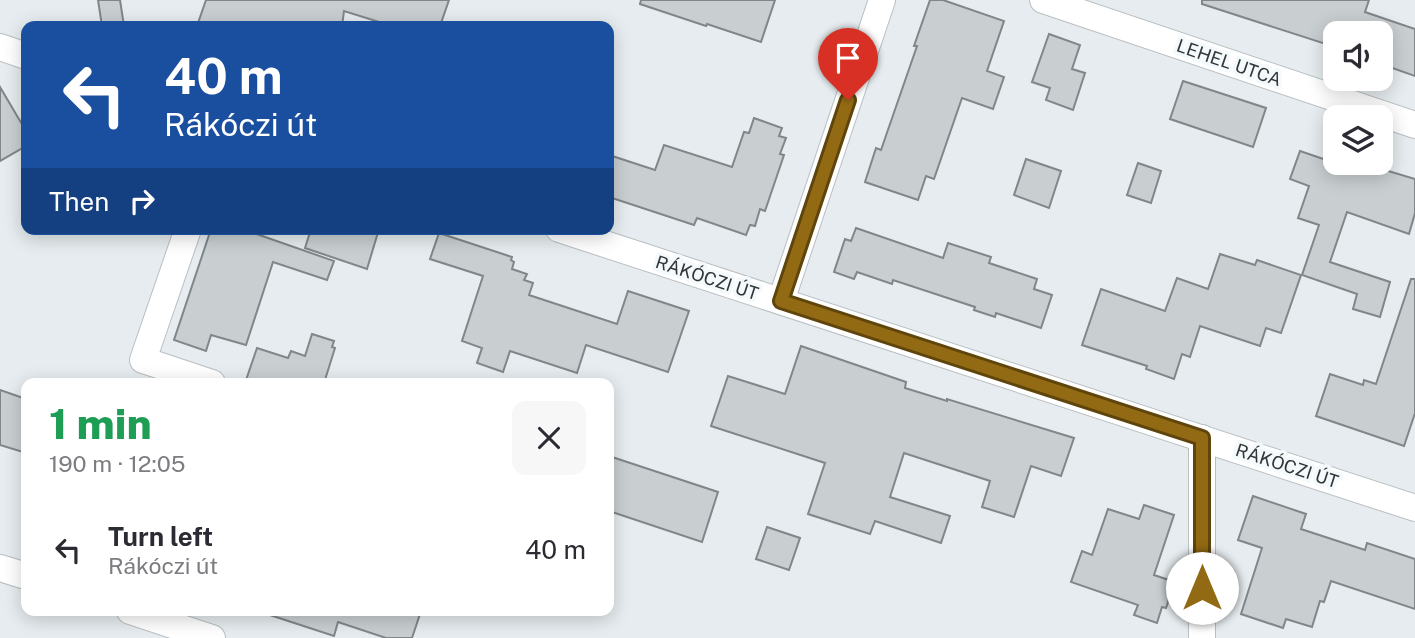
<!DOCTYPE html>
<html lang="en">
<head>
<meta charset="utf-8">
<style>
  :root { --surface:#fff; --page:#f7f7f7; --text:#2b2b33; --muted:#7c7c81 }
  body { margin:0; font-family:"Public Sans",sans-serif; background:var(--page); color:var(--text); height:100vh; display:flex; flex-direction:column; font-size:26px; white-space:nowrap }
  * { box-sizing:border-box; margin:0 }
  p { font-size:23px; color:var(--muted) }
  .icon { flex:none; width:38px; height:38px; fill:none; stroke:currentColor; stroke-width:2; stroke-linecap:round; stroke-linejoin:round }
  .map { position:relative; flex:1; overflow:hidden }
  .side { position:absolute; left:21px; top:378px; width:593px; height:238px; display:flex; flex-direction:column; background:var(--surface); border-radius:14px; box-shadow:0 4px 18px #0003 }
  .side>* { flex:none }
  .hud { position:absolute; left:21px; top:21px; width:593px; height:214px; border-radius:14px; box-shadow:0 4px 18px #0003; background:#1a4fa0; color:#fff; overflow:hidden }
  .tools { position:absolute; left:1323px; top:21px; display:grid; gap:14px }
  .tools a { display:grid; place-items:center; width:70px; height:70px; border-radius:14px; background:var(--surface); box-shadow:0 4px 18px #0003; font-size:35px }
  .pin { position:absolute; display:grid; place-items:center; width:60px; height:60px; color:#fff; margin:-72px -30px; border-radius:50% 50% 50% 0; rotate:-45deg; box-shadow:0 0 7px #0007 }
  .pin .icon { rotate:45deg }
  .me { position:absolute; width:77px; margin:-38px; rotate:0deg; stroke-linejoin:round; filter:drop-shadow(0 0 5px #0008) }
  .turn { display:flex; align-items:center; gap:24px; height:147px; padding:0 28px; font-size:32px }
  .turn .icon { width:91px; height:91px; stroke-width:2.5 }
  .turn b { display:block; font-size:49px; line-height:60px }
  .then { display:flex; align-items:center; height:66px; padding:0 28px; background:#0003; gap:14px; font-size:26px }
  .round { display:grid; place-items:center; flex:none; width:74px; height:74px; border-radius:14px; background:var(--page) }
  .summary { display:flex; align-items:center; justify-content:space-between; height:119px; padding:0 28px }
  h1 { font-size:42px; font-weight:800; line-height:52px; color:#1e9e55 }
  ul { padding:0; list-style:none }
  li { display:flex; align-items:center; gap:21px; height:105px; padding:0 28px }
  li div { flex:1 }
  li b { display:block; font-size:26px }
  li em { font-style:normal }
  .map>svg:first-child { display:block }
  .building { fill:#c9cfd1; stroke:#818689; stroke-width:2 }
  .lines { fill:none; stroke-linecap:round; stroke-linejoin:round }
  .street-casing { stroke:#b9bfc2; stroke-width:28 }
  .street { stroke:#fff; stroke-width:26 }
  .route-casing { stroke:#5f450c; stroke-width:18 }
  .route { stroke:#926a13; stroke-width:12 }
  .labels { text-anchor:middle; stroke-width:7; stroke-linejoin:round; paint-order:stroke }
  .street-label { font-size:18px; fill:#333637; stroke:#f4f9fc }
</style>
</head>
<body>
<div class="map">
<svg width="1415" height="638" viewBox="0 0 1415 638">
  <rect width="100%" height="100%" fill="#e6ecef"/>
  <g class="building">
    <polygon points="98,0 120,0 124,26 102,26"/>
    <polygon points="206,0 449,0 440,26 392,26 344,11 342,26 197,26"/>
    <polygon points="641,0 775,0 761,42 707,24 706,26 640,4"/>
    <polygon points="930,0 943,0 1004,21 987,71 1004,77 993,109 962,98 934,179 926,176 918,200 865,182 876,148 881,150 917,46 914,46"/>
    <polygon points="1202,0 1369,0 1365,12 1415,29 1415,76 1381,64 1381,33 1335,33 1335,47 1202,4"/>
    <polygon points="1049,34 1080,45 1072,69 1085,73 1073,110 1046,100 1050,88 1032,82"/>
    <polygon points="1183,81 1266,108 1253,147 1170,119"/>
    <polygon points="0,87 26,131 26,146 0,161"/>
    <polygon points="754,118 782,128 779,136 786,138 780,154 784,155 765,211 760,209 755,226 750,225 746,235 697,218 694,225 609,197 609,155 655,170 664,145 732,167 744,132 749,133"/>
    <polygon points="1300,151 1335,163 1362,163 1415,179 1415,213 1409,234 1347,212 1330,262 1390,282 1380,317 1353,309 1357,294 1302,275 1319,225 1298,218 1309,186 1290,179"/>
    <polygon points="1026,159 1061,171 1049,208 1014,195"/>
    <polygon points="1138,163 1161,171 1151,203 1127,195"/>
    <polygon points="856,228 943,258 948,243 991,257 989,263 1037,279 1034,289 1052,295 1041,328 996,313 995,317 974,310 975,307 893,280 892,284 857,272 854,279 834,272 845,239 851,241"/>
    <polygon points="211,229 242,229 334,261 327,280 273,262 246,345 211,335 206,351 174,340"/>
    <polygon points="311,229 379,229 367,269 305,248"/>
    <polygon points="439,233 512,257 511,260 514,262 512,269 527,274 524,280 533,283 529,295 617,324 628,291 689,311 668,372 586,345 577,373 510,351 503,372 477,363 482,348 462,341 483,276 430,259"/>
    <polygon points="1220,254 1255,265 1257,260 1301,275 1281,333 1266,328 1260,346 1200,326 1190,357 1182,354 1174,379 1146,369 1147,366 1082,345 1101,289 1165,311 1177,278 1208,289"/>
    <polygon points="1411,279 1415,279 1415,413 1404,446 1316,416 1330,374 1363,385 1364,380 1376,384"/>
    <polygon points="312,334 334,341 332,347 335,348 324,383 245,383 257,348 288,358 291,351 305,356"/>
    <polygon points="801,346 906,382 905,388 947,401 947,399 1074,438 1061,476 1031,466 1014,517 982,507 990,481 904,453 890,497 950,516 941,543 875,521 870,534 808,514 825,463 711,426 728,376 785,394"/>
    <polygon points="0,390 26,399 26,453 0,445"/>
    <polygon points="609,456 718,492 702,542 609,511"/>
    <polygon points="1253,496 1306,514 1301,529 1365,550 1367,543 1415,559 1415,609 1331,581 1324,602 1320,601 1312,627 1286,619 1283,628 1241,614 1262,548 1238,540"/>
    <polygon points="1144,505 1174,515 1154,575 1175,582 1166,608 1162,607 1157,623 1134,615 1138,605 1071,582 1082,551 1092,555 1108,509 1139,519"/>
    <polygon points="767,527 800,538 789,570 756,559"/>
    <polygon points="271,611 421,611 412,638 386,638 338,622 334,636 270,615"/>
  </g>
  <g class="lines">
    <g class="street-casing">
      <g id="street">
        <polyline points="1043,0 1415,125"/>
        <polyline points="0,47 26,56"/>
        <polyline points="188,229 143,360 212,383"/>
        <polyline points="559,229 1415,508"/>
        <polyline points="781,301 882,0"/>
        <polyline points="1202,438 1202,638"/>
        <polyline points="0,568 26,576"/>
        <polyline points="130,611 212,638"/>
      </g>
    </g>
    <use href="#street" class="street"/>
  </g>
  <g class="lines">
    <g class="route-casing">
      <polyline id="route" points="848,100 781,301 1202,438 1202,588"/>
    </g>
    <use href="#route" class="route"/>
  </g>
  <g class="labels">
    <g class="street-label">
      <text transform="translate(1229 63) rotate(19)" y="6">LEHEL UTCA</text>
      <text transform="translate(707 278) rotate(18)" y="6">RÁKÓCZI ÚT</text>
      <text transform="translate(1287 466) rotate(18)" y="6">RÁKÓCZI ÚT</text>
    </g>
  </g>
</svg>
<div class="tools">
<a><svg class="icon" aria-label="sound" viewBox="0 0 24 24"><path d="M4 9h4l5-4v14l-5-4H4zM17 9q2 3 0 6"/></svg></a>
<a><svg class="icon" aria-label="layers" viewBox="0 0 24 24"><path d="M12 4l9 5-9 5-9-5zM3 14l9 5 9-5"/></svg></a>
</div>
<div class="pin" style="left:848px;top:100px;background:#d93025"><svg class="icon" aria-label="arrive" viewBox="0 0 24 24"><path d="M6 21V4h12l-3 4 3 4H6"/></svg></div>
<svg class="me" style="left:1202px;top:588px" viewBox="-20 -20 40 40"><circle r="19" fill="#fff"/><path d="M0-13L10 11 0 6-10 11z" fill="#926a13"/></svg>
<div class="hud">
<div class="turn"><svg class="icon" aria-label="left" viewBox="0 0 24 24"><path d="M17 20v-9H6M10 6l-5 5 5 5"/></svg><div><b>40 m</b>Rákóczi út</div></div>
<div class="then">Then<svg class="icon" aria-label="right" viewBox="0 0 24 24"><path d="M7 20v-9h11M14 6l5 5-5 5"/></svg></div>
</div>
<section class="side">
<div class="summary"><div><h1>1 min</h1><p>190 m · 12:05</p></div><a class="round"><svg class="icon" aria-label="close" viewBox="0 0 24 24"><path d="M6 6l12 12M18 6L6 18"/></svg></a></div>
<ul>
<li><svg class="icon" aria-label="left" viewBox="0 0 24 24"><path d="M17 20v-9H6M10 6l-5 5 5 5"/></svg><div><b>Turn left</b><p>Rákóczi út</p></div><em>40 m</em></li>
</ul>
</section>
</div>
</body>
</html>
